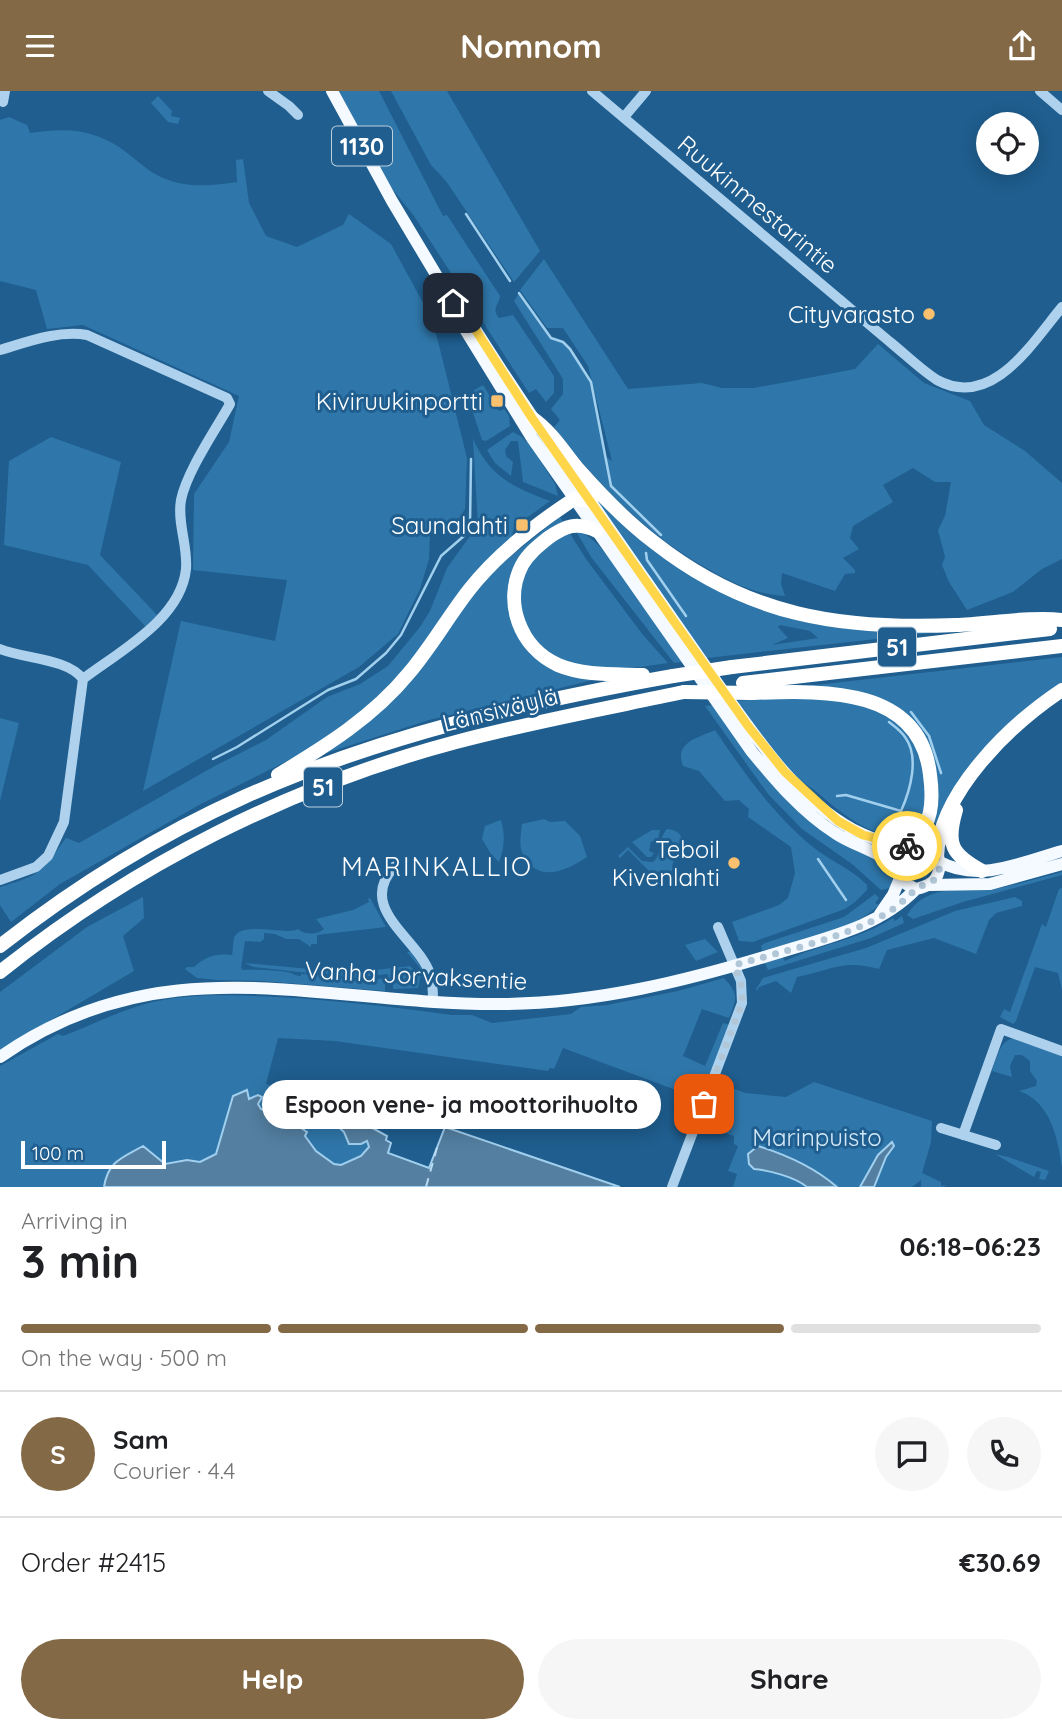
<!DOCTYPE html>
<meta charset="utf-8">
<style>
body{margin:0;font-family:Quicksand,sans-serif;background:#f6f6f6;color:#202124;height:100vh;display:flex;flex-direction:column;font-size:26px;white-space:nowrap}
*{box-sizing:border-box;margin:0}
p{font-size:23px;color:#757577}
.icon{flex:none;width:38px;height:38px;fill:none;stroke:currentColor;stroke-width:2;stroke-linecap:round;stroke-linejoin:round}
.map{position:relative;height:1096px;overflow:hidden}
.side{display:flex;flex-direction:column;background:#fff;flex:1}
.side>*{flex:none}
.tools{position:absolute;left:976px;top:21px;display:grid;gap:14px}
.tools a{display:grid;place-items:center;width:63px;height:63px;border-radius:50%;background:#fff;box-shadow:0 4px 18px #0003;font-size:35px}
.scale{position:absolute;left:21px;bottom:18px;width:145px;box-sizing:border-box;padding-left:7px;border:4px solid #fff;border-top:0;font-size:19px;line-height:24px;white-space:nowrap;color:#fff;-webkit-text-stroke:5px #1f5e8f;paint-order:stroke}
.pin{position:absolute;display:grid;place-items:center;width:60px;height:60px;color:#fff;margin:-30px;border-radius:14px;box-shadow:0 4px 10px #0006}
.courier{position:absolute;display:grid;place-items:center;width:70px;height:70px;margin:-35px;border:5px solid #ffd54a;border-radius:50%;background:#fff;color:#222;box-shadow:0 2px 9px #0007}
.bubble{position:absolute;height:49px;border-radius:24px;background:#fff;box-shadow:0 4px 18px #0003;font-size:23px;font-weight:800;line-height:49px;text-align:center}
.head em{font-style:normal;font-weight:800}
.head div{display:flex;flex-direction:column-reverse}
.head{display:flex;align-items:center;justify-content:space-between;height:119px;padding:0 21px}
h1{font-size:46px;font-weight:800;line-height:52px}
.bar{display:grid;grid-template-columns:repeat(4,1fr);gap:10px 7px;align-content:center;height:84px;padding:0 21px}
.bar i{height:9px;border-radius:5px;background:#e0e0e0}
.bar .active{background:#836945}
.bar p{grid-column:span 4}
.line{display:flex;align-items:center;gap:18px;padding:0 21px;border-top:2px solid #e0e0e0}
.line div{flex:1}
.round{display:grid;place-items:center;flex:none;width:74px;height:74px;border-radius:37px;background:#f6f6f6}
.cta{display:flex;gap:14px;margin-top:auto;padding:14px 21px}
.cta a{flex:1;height:80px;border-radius:42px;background:#836945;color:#fff;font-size:28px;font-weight:800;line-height:80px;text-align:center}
.cta a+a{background:#f6f6f6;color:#202124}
header{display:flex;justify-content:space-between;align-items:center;height:91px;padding:0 21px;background:#836945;color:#fff;font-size:32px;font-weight:800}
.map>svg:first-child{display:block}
.green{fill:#2f77aa;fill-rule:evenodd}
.water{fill:#547fa1;stroke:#a1cfee;stroke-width:2}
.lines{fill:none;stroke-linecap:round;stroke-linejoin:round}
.stream{stroke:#a1cfee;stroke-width:2.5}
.ferry{stroke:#badcf4;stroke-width:2;stroke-dasharray:9 7;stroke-linecap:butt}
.minor{stroke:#aed2ed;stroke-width:10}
.major{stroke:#f4faff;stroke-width:12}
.highway{stroke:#fff;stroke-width:14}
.highway-bridge{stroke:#fff;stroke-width:14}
.done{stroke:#b1c7d8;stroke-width:7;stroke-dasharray:0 12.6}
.route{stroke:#ffd54a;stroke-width:9}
.poi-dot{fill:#fbc06e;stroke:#1f5e8f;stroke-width:2.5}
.labels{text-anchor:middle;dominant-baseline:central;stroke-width:6;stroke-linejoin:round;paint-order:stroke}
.shield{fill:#1f5e8f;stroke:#bccfdd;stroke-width:2}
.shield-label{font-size:23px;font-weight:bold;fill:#fff}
.street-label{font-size:24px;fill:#fff;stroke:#1f5e8f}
.poi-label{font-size:24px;fill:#fff;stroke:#1f5e8f;text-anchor:end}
.park-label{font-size:24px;fill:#d3e9f9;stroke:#1f5e8f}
.neighbourhood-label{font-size:26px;letter-spacing:2px;fill:#fff;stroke:#1f5e8f}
</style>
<header><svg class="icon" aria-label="menu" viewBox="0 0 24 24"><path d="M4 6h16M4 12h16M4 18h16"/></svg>Nomnom<svg class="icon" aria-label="share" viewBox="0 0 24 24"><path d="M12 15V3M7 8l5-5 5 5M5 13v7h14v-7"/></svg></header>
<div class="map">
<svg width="1062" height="1096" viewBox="0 0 1062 1096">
<rect width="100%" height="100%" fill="#1f5e8f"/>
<path class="green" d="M 339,0 L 379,0 L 443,125 L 447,124 L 500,205 C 499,214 491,217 499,227 L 513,224 L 554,285 L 554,302 L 546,311 L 536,298 L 529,302 L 414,125 L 390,95 Z
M 391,0 L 447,0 L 540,160 L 514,191 L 446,90 L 431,74 Z
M 158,5 L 172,20 L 171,25 L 180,27 L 178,33 L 168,31 L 151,12 Z
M 9,26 L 27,34 L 30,42 C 63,37 90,37 119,56 C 134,66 145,79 163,87 C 187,97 212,95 237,91 L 236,69 L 243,68 L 249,112 L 266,145 L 297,156 L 343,134 L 349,123 L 391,153 L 433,230 L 467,367 L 465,418 L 456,432 L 449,436 L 439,433 L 430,440 L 429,468 L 420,498 L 398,543 L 359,576 L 143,700 L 181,530 L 275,550 L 287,489 L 193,479 L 194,403 L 229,351 L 239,305 L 83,234 L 47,238 L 36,199 L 0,190 L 0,29 Z
M 544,168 L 628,298 L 702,292 L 722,297 L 753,297 L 787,291 L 855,278 L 878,253 L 924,292 L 970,310 L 984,334 L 1025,360 L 1062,392 L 1062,468 L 1042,478 L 1013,501 L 967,519 L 949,491 L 942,474 L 945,466 L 938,439 L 945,425 L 951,391 L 935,391 L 913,377 L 883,394 L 893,411 L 853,435 L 850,447 L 859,458 L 843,467 L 855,479 L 855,482 L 845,483 L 835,500 L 782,482 L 781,493 L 785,505 C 752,503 729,490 701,474 C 642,439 595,391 554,336 L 560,329 L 551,318 L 563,303 L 563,288 L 514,210 L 519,202 L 551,247 L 563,251 L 570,258 L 591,291 L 605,365 L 612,370 L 588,275 L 563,237 L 547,237 L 520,199 Z
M 483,294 L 499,320 L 504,318 L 509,325 L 510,335 L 486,350 L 482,349 L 468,307 L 471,301 Z
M 513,341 L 522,346 L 526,351 L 528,350 L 555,393 L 558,405 L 523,391 L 518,350 L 511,350 L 505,359 L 506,365 L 513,371 L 511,385 L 495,372 L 487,359 Z
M 51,346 L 121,371 L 100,464 L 158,525 L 146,536 L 88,474 L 4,454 L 9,370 Z
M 473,348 C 490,386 513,396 550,410 L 514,436 L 511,449 L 372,615 L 311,658 L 199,714 L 60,793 L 11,831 L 0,814 L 0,796 C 42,784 41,781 66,747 L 79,752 L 213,676 L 266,649 L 327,606 L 360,593 L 388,575 L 420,536 L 430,520 L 447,477 L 478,434 Z
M 590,401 L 707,494 L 744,512 L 819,534 L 863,539 L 930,542 L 707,567 ZM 780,534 L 810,540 L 818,547 L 772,554 L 788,547 L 778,536 Z
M 560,426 L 564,432 L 514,483 L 525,553 L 594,587 L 593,589 L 429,629 L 326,662 L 497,476 Z
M 576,440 C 591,444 598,454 608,465 L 682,571 L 674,572 L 591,466 Z
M 569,441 L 586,468 L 643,544 L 668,572 C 631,578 590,583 555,566 C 522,550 511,501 531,471 C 540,458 555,449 569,441 Z
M 1062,566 L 1062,593 L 1033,613 L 937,733 L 934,732 C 940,673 931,620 866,604 C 847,599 827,598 807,595 Z
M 783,606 C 844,607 910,609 924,682 C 928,701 927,721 918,739 C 879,758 841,721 813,698 C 806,693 798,689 792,682 C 771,660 753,635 735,610 Z
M 713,614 L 764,684 L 889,776 L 893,790 L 890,797 L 881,799 L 852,773 L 802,738 L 768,703 L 705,615 Z
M 0,627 L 19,632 L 0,710 Z
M 715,639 C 744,682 773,723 813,756 C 830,770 852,778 867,794 L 867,799 L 855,811 L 845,818 L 753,851 L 739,850 L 732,831 L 779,814 L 788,807 L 795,782 L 791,756 L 748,726 L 749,718 L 739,709 L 725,710 L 699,680 L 683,675 C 674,651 698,647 715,639 Z
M 544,728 L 550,731 L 565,730 L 580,745 L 587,766 C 566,780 536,794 522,761 C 519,754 521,742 522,733 Z
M 501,729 C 505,743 505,756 499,771 L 491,763 L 482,748 L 485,735 Z
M 667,738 C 680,739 684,746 682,758 L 678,758 L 672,775 L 674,778 L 659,790 L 628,759 L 620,767 L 618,765 L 628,756 L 642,770 L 653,771 C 663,763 658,747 667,738 Z
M 652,739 L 660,739 L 657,752 L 651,750 L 649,760 L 654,762 L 651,766 L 647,766 L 632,751 Z
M 916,766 L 921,769 L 930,780 L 926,787 L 918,787 L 909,778 L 908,770 Z
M 1062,781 L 1062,784 L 963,811 L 913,828 L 907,824 C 928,790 965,802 998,797 C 1021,793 1041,786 1062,781 Z
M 1062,797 L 1062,899 L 1058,882 L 1035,876 L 1016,930 L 1013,933 L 1000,926 L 1004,918 L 1010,921 L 1042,833 L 1046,836 L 1059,798 Z
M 875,803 L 879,807 L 875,812 L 879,814 C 850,842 800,849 762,860 L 761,855 L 765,852 L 844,826 Z
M 143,806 L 144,827 L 123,845 L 134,880 L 0,959 L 0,901 L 87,836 Z
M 1015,806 L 1022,810 L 1022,815 L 996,822 L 989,829 L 976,863 L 934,847 L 887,859 L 879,878 C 841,868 833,879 797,886 L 791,902 L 776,890 L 759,896 L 757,900 L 756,898 L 763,887 L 866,857 L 955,820 Z
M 370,807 L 386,836 L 317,844 L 317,853 L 311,853 L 311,856 L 299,848 L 286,848 L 275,843 L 264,842 L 264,848 L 260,851 L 245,850 L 241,877 L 243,879 C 252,878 283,879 291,882 C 294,883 297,885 301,885 L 301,883 L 327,884 L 359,891 L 385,887 L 385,900 L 263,890 L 218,889 L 197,887 L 185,878 L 187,876 L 194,876 C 205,866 215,862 232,864 C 233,859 233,852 234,847 C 241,829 285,845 298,838 C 305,844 317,844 324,838 L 316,828 L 353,819 L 369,811 L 368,808 Z
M 902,825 L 904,832 L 871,847 L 768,879 L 765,872 L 782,866 L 785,870 C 820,853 859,849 893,827 L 895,830 Z
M 705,848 L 718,861 L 696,870 L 685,854 Z
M 407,861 L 411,861 L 422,878 L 418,897 L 393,898 L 393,894 L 389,893 L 388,883 L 353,887 L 350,885 L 350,882 L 410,875 L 419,884 L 420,877 Z
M 245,872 L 342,881 L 342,878 L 347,879 L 348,887 L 325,882 L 308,882 L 253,876 Z
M 724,887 C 739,904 737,907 729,927 L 702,918 L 683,965 L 705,975 L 723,932 L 730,934 L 700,1008 L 563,957 L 554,978 L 550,977 L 548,980 L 335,950 L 278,947 L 266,993 L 294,1002 L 300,1012 L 338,1024 L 333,1031 L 344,1041 L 349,1052 L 361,1053 L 367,1050 L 372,1062 L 337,1087 L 246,1010 L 247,999 L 212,1096 L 0,1096 L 0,975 L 58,943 L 63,945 C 93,934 122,918 153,911 C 193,902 235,904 276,906 C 335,909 393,916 452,924 L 472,924 L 492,932 L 571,923 L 581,916 L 607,914 L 678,900 Z
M 1013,947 L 1062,965 L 1062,1077 C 1058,1048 1051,1011 1019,1000 L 1036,995 L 1037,990 L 1030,980 L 1030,970 L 1022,964 L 1015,964 L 1010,975 L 1012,986 L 992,980 C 997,967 999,951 1013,947 Z
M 814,991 L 932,1030 L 931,1051 L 922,1082 L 941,1091 L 941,1095 L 947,1094 L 943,1096 L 921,1096 L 921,1089 L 912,1096 L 733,1096 L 737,1083 L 728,1080 L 738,1055 L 734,1053 L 734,1045 L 725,1042 L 726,1033 L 719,1029 L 709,1028 L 722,993 L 745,1002 L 786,1006 Z
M 995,1063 L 1008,1066 L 1049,1080 L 1045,1089 L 1039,1088 L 1041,1081 L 1037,1080 L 1034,1086 Z"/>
<path class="water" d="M 247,999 L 249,1008 L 258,1004 L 262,1006 L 258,1013 L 261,1018 L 266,1019 L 276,1014 L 280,1008 L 288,1009 L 292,1031 L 307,1041 L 305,1045 L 316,1060 L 334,1073 L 341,1074 L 361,1065 L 369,1056 L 367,1050 L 361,1053 L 349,1053 L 344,1041 L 333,1031 L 338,1024 L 367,1034 L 387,1045 L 386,1049 L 391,1052 L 388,1062 L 429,1077 L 445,1036 L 620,1096 L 104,1096 C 108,1070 122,1067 143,1055 L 165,1073 L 187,1069 L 200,1071 L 216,1063 L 233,1005 Z
M 892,1051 L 894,1055 L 886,1066 L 874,1096 L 860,1096 L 878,1064 Z
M 758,1055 C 787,1064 814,1076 837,1096 L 807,1096 C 795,1086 768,1079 754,1078 L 749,1073 L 748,1063 Z"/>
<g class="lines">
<path class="stream" d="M 466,123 L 510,190
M 519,202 L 551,247 L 563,251 L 570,258 L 591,291 L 611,395 L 661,444
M 646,462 L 647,469 L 686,525
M 911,621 L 929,645 L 941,682
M 213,668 L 237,656 L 328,599 L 356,588 L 386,562 L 401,544 L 441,465 L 465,444 L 470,435 L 471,368
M 837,705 L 846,704 L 901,720 C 910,700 920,666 905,646 C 901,640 894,635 889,631
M 818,768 L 846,809"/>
<path class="ferry" d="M 426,1096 L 438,1053"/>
<path class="minor" d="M 268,0 L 289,15 L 298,24
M 592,0 L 890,251 C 905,263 921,279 937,289 C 992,319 1032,252 1062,216
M 1040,0 L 1062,19
M 3,11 L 5,0
M 624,26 L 646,0
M 0,259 C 27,251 58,239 87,244 L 227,307 L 230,313 C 215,340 187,380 181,409 C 177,432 188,455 186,478 C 181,528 120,560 83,588 L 64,731 L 48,765 L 36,776 L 0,789
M 0,558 C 24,568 67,567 83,588
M 395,775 C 355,817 418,847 430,883 C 433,891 433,901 433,910
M 941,1037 L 996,1054
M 963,1044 L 1001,938 L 1062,960
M 672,1096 L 742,912 L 741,890 L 718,836"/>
<path class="major" d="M 332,0 L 392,110 L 453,212 L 460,230 L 532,347 L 752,661 C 777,691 802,721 835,742 C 854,755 880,760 897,777
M 460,219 L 468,227 C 524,317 586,403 646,490 C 672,527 697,563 722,599 C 758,649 796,707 852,738 C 864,744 877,750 891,753 C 906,756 945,752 939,779 C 936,792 928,795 916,798 C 891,788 894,772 910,755
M 940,771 C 979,792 1023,771 1062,760
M 929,794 L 990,793 L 1062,773
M 880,823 L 893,804 L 900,787
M 0,966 C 166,850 322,915 504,913 C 597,912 686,890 774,863 C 824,847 878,837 916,798"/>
<path class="highway" d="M 532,327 C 552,341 563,360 578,378 C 601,404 627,431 655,452 C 748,525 841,539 956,534 C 987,533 1033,525 1062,529
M 597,440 C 577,430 565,435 548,447 C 538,455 528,463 522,474 C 503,511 520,557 558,574 C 584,585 615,583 643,584
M 732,576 L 1050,538
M 743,592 L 1062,555
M 750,602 C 818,600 920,593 930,684 C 934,713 931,731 914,755
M 278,684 C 326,655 373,626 409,582 C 431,556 448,526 469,499 C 497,463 536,433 574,408 L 591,410
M 956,719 C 946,753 951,763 982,780
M 937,766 C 939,701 1011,633 1062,599
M 0,855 C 75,796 157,745 244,706 C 380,645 526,611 673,585
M 0,881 C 134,774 290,695 456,651 C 531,631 608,617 684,601"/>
<path class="highway-bridge" d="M 673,585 L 732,576
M 684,601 L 750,602"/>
</g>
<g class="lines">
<path class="done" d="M 704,1013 L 742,912 L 742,898 L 735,874 C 783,860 846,847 889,821 C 898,815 906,807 914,800 C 928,788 939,796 940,771 C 932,758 921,755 907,755"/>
<path class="route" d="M 453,212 L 468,227 L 532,327 L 673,529 L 748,635 L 785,681 L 838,730 L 863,744 L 907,755"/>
</g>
<g class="poi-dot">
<circle cx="929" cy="223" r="7"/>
<rect x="490" y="303" width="14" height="14" rx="3.5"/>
<rect x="515" y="427" width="14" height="14" rx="3.5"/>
<circle cx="734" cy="772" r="7"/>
</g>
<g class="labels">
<g class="shield">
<rect x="332" y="35.5" width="60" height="39" rx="5"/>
<rect x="878" y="536.5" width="38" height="39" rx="5"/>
<rect x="304" y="676.5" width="38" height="39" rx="5"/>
</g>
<g class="shield-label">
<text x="362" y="55">1130</text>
<text x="897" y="556">51</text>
<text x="323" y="696">51</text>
</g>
<g class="street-label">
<text transform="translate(758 113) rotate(40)">Ruukinmestarintie</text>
<text transform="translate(500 618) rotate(-14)">Länsiväylä</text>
<text transform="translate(416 884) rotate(3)">Vanha Jorvaksentie</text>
</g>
<g class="poi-label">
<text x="915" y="223">Cityvarasto</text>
<text x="483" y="310">Kiviruukinportti</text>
<text x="508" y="434">Saunalahti</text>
<text x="720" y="758">Teboil<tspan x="720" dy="28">Kivenlahti</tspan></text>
</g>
<g class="park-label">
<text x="817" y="1046">Marinpuisto</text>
</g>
<g class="neighbourhood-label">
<text x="437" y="775">MARINKALLIO</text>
</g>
</g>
</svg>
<div class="tools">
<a><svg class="icon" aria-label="locate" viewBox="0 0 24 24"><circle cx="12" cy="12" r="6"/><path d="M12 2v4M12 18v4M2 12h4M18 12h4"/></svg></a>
</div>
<div class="scale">100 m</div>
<div class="pin" style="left:704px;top:1013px;background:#ea580c"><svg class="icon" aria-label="bag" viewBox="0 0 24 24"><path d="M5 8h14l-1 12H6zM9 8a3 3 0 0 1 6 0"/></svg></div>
<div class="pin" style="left:453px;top:212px;background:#1f2937"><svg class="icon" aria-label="home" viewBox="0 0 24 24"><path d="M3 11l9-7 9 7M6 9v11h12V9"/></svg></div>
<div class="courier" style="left:907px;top:755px"><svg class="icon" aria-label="bike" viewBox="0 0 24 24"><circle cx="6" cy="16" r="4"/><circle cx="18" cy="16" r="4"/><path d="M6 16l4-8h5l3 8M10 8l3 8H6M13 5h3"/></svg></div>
<div class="bubble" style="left:262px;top:989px;width:399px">Espoon vene- ja moottorihuolto</div>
</div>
<section class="side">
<div class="head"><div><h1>3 min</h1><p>Arriving in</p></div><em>06:18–06:23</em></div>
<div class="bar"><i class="active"></i><i class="active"></i><i class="active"></i><i></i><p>On the way · 500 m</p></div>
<div class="line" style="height:126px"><b class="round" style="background:#836945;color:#fff">S</b><div><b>Sam</b><p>Courier · 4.4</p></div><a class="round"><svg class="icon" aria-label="chat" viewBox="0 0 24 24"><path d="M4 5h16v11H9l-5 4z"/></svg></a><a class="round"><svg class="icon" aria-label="phone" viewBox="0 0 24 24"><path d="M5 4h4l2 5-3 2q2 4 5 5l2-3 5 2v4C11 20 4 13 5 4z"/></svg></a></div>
<div class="line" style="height:91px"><div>Order #2415</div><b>€30.69</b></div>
<div class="cta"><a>Help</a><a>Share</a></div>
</section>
